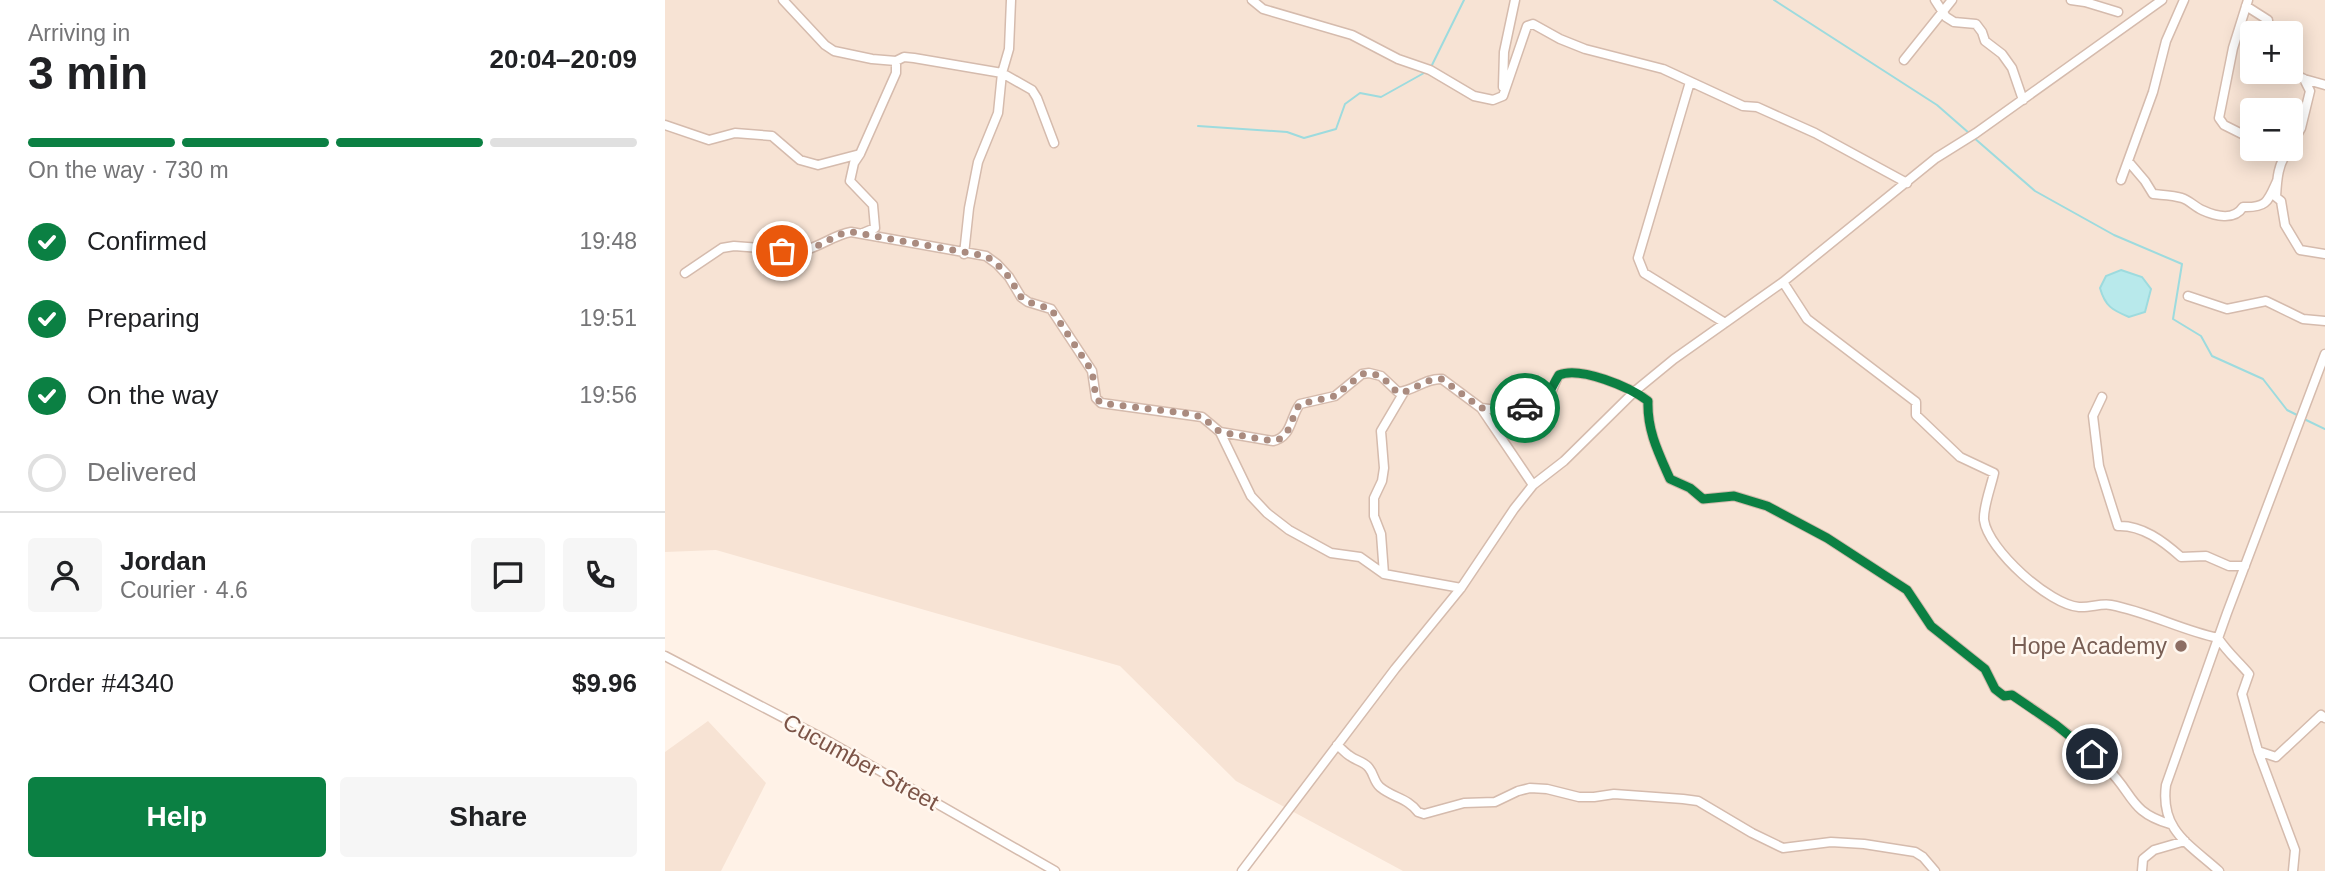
<!DOCTYPE html>
<meta charset="utf-8">
<style>
body{margin:0;font-family:Helvetica,sans-serif;background:#f6f6f6;color:#202124;height:100vh;display:flex;flex-direction:column;font-size:26px;white-space:nowrap}
*{box-sizing:border-box;margin:0}
p{font-size:23px;color:#757577}
.icon{flex:none;width:38px;height:38px;fill:none;stroke:currentColor;stroke-width:2;stroke-linecap:round;stroke-linejoin:round}
.map{position:relative;flex:1;overflow:hidden}
.panel{display:flex;flex-direction:column;background:#fff;width:665px}
.panel>*{flex:none}
.controls{position:absolute;left:1575px;top:21px;display:grid;gap:14px}
.controls a{display:grid;place-items:center;width:63px;height:63px;border-radius:7px;background:#fff;box-shadow:0 4px 18px #0003;font-size:35px}
.pin{position:absolute;display:grid;place-items:center;width:60px;height:60px;color:#fff;margin:-30px;border:4px solid #fff;border-radius:50%;box-shadow:0 2px 7px #0007}
.courier{position:absolute;display:grid;place-items:center;width:70px;height:70px;margin:-35px;border:5px solid #0b8043;border-radius:50%;background:#fff;color:#222;box-shadow:0 2px 9px #0007}
.head em{font-style:normal;font-weight:800}
.head div{display:flex;flex-direction:column-reverse}
.head{display:flex;align-items:center;justify-content:space-between;height:119px;padding:0 28px}
h1{font-size:46px;font-weight:800;line-height:52px}
.bar{display:grid;grid-template-columns:repeat(4,1fr);gap:10px 7px;align-content:center;height:84px;padding:0 28px}
.bar i{height:9px;border-radius:5px;background:#e0e0e0}
.bar .on{background:#0b8043}
.bar p{grid-column:span 4}
.line{display:flex;align-items:center;gap:18px;padding:0 28px;border-top:2px solid #e0e0e0}
.line div{flex:1}
.round{display:grid;place-items:center;flex:none;width:74px;height:74px;border-radius:7px;background:#f6f6f6}
ol{padding:0 28px;list-style:none}
li{display:flex;align-items:center;gap:21px;height:77px}
li p{margin-inline-start:auto}
li .icon{padding:7px;border-radius:50%;background:#0b8043;color:#fff;stroke-width:4}
li:last-child{color:#757577}
li i{width:38px;height:38px;border:4px solid #e0e0e0;border-radius:50%}
.cta{display:flex;gap:14px;margin-top:auto;padding:14px 28px}
.cta a{flex:1;height:80px;border-radius:7px;background:#0b8043;color:#fff;font-size:28px;font-weight:800;line-height:80px;text-align:center}
.cta a+a{background:#f6f6f6;color:#202124}
main{display:flex;flex:1;min-height:0}
.map>svg:first-child{display:block}
.residential{fill:#f7e3d4;fill-rule:evenodd}
.water{fill:#b8e9eb;stroke:#9ddbde;stroke-width:2}
.lines{fill:none;stroke-linecap:round;stroke-linejoin:round}
.stream{stroke:#9ddbde;stroke-width:2}
.street-casing{stroke:#d5bbad;stroke-width:11}
.street{stroke:#fff;stroke-width:8}
.done{stroke:#aa8b7f;stroke-width:7;stroke-dasharray:0 12.6}
.route{stroke:#0b8043;stroke-width:9}
.education-dot{fill:#8d6e63;stroke:#fff7ef;stroke-width:2.5}
.labels{text-anchor:middle;dominant-baseline:central;stroke-width:5;stroke-linejoin:round;paint-order:stroke}
.education-label{font-size:23px;fill:#785e54;stroke:#fff7ef;text-anchor:end}
.street-label{font-size:23px;fill:#7c5447;stroke:#fff7ef}
</style>
<main>
<section class="panel">
<div class="head"><div><h1>3 min</h1><p>Arriving in</p></div><em>20:04–20:09</em></div>
<div class="bar"><i class="on"></i><i class="on"></i><i class="on"></i><i></i><p>On the way · 730 m</p></div>
<ol>
<li><svg class="icon" aria-label="check" viewBox="0 0 24 24"><path d="M5 12l5 5 9-10"/></svg>Confirmed<p>19:48</p></li>
<li><svg class="icon" aria-label="check" viewBox="0 0 24 24"><path d="M5 12l5 5 9-10"/></svg>Preparing<p>19:51</p></li>
<li><svg class="icon" aria-label="check" viewBox="0 0 24 24"><path d="M5 12l5 5 9-10"/></svg>On the way<p>19:56</p></li>
<li><i></i>Delivered</li>
</ol>
<div class="line" style="height:126px"><a class="round"><svg class="icon" aria-label="person" viewBox="0 0 24 24"><circle cx="12" cy="8" r="4"/><path d="M4 21q1-7 8-7t8 7"/></svg></a><div><b>Jordan</b><p>Courier · 4.6</p></div><a class="round"><svg class="icon" aria-label="chat" viewBox="0 0 24 24"><path d="M4 5h16v11H9l-5 4z"/></svg></a><a class="round"><svg class="icon" aria-label="phone" viewBox="0 0 24 24"><path d="M5 4h4l2 5-3 2q2 4 5 5l2-3 5 2v4C11 20 4 13 5 4z"/></svg></a></div>
<div class="line" style="height:91px"><div>Order #4340</div><b>$9.96</b></div>
<div class="cta"><a>Help</a><a>Share</a></div>
</section>
<div class="map">
<svg width="1660" height="871" viewBox="0 0 1660 871">
<rect width="100%" height="100%" fill="#fff2e7"/>
<path class="residential" d="M 0,0 L 1660,0 L 1660,871 L 738,871 L 571,781 L 455,666 L 51,550 L 0,552 ZM 1587,33 L 1626,33 L 1626,72 L 1587,72 ZM 1587,110 L 1626,110 L 1626,149 L 1587,149 Z
M 43,721 L 101,783 L 56,871 L 0,871 L 0,752 Z"/>
<path class="water" d="M 1456,270 L 1477,277 L 1486,289 L 1480,312 L 1464,317 C 1447,310 1440,306 1435,288 L 1441,276 Z"/>
<g class="lines">
<path class="stream" d="M 1109,0 L 1272,105 L 1304,133
M 766,67 L 799,0
M 533,126 L 622,132 L 639,138 L 671,129 L 680,104 L 695,93 L 716,97 L 759,73
M 1308,137 L 1370,191 L 1449,235 L 1517,264 L 1508,319 L 1536,336 L 1547,356 L 1598,379 L 1622,410 L 1634,416
M 1639,419 L 1660,429"/>
<g class="street-casing">
<path id="street" d="M 118,0 L 160,45 L 169,51 L 207,59 L 231,61 L 239,57 L 249,58 L 337,73 L 367,90 L 372,98 L 389,143
M 587,0 L 598,9 L 687,35 L 733,59 L 765,70 L 809,96 L 828,100 L 838,96 L 862,26 L 868,24 L 895,39 L 920,49 L 998,69 L 1078,106 L 1092,107 L 1150,133 L 1242,183
M 1270,0 L 1281,17 L 1289,22 L 1311,24 L 1317,32 L 1320,41 L 1337,54 L 1347,68 L 1358,100
M 1406,0 L 1420,2 L 1453,12
M 1583,0 L 1568,48 L 1554,118 L 1559,125 L 1587,139
M 1581,6 L 1603,20 L 1603,33
M 1239,60 L 1287,0
M 1625,72 L 1639,79 L 1660,85
M 1025,82 L 973,258 L 979,273 L 1060,323
M 838,87 L 839,52 L 850,0
M 0,125 L 44,140 L 70,133 L 107,136 L 135,160 L 153,165 L 195,154 L 231,73 L 231,61
M 1626,146 L 1636,128 L 1645,91 L 1639,79
M 1624,149 C 1613,164 1612,178 1611,197 L 1616,201 L 1620,225 L 1635,250 L 1660,254
M 195,154 L 189,163 L 185,181 L 208,205 L 210,228 L 198,233
M 1463,161 L 1480,181 L 1488,194 C 1497,195 1508,195 1517,198 C 1524,200 1530,207 1537,210 C 1550,216 1569,221 1578,207 C 1602,208 1603,201 1612,181
M 1456,180 L 1488,92 L 1501,41 L 1519,0
M 299,254 L 304,208 L 313,162 L 333,113 L 337,73 L 344,49 L 346,0
M 20,273 L 57,248 L 69,246 L 136,251 C 154,248 168,235 186,232 L 321,256 L 332,264 L 344,277 L 356,297 L 363,302 L 386,309 L 427,371 L 431,398 L 436,403 L 537,417 L 555,432 L 586,496 L 602,513 L 624,530 L 666,553 L 695,557 L 719,574 L 796,588
M 1118,282 L 1142,319 L 1251,402 L 1251,415 L 1295,457 L 1329,473 C 1326,487 1318,507 1319,520 C 1323,550 1385,605 1414,607 C 1425,608 1436,603 1446,605 C 1483,612 1516,630 1553,638 C 1562,652 1573,661 1584,674 L 1577,694 L 1593,751 L 1630,850 L 1628,871
M 1523,296 L 1562,309 L 1601,301 L 1638,319 L 1660,321
M 1437,397 L 1428,416 L 1434,466 L 1453,526 C 1477,525 1498,541 1516,557 L 1541,556 L 1564,566 L 1580,566
M 816,408 C 836,410 870,416 884,396 C 888,390 890,382 894,375 C 915,366 965,387 983,401 C 982,430 993,452 1005,479 L 1025,488 L 1038,499 L 1069,496 L 1102,506 L 1162,538 L 1242,590 L 1266,626 L 1320,669 L 1330,689 L 1339,696 L 1347,695 C 1380,717 1414,740 1442,768 C 1469,794 1464,812 1505,824
M 555,432 L 608,441 C 627,437 625,417 635,404 L 670,396 L 697,374 L 704,373 L 716,376 L 733,392 C 749,391 760,378 777,379 L 816,408 L 868,485
M 719,574 L 716,534 L 709,516 L 709,498 L 717,481 L 719,468 L 716,431 L 739,392
M 0,656 L 161,740 L 390,871
M 672,745 C 676,748 680,753 685,756 C 691,761 699,761 704,768 C 709,774 709,782 715,787 C 728,798 743,798 753,812 L 759,814 L 799,803 L 830,802 L 853,791 L 865,788 L 882,789 L 914,797 L 929,797 L 949,794 L 1018,799 L 1033,801 L 1087,833 L 1118,848 L 1166,842 L 1199,844 L 1250,852 L 1258,857 L 1270,871
M 1593,751 L 1611,757 L 1656,715 L 1660,718
M 577,871 L 730,669 L 796,588 L 849,509 L 868,485 L 899,461 L 970,391 L 1009,359 L 1118,282 L 1271,158 L 1311,133 L 1497,0
M 1477,871 L 1478,859 L 1489,850 L 1520,841
M 1554,871 C 1524,844 1495,830 1501,785 L 1562,613 L 1660,354"/>
</g>
<use href="#street" class="street"/>
</g>
<g class="lines">
<path class="done" d="M 117,251 L 144,250 L 178,233 L 187,232 L 321,256 L 332,264 L 344,277 L 356,297 L 363,302 L 386,309 L 427,371 L 431,398 L 436,403 L 526,414 L 537,417 L 555,432 L 608,441 C 627,438 625,417 635,404 L 670,396 L 697,374 L 704,373 L 716,376 L 733,393 C 749,392 758,378 777,379 L 816,408 L 846,411 L 860,408"/>
<path class="route" d="M 860,408 C 884,403 882,394 894,375 C 915,366 965,387 983,401 C 982,430 993,452 1005,479 L 1025,488 L 1038,499 L 1069,496 L 1102,506 L 1162,538 L 1242,590 L 1266,626 L 1320,669 L 1330,689 L 1339,696 L 1347,695 L 1391,725 L 1427,754"/>
</g>
<circle class="education-dot" cx="1516" cy="646" r="7"/>
<g class="labels">
<g class="education-label">
<text x="1502" y="646">Hope Academy</text>
</g>
<g class="street-label">
<text transform="translate(196 762) rotate(29)">Cucumber Street</text>
</g>
</g>
</svg>
<div class="controls">
<a>+</a>
<a>−</a>
</div>
<div class="pin" style="left:117px;top:251px;background:#ea580c"><svg class="icon" aria-label="bag" viewBox="0 0 24 24"><path d="M5 8h14l-1 12H6zM9 8a3 3 0 0 1 6 0"/></svg></div>
<div class="pin" style="left:1427px;top:754px;background:#1f2937"><svg class="icon" aria-label="home" viewBox="0 0 24 24"><path d="M3 11l9-7 9 7M6 9v11h12V9"/></svg></div>
<div class="courier" style="left:860px;top:408px"><svg class="icon" aria-label="car" viewBox="0 0 24 24"><path d="M5 17H2v-5l4-1 3-4h7l3 4 3 1v5h-3M9 17h6M6 11h13"/><circle cx="7" cy="17" r="2"/><circle cx="17" cy="17" r="2"/></svg></div>
</div>
</main>
